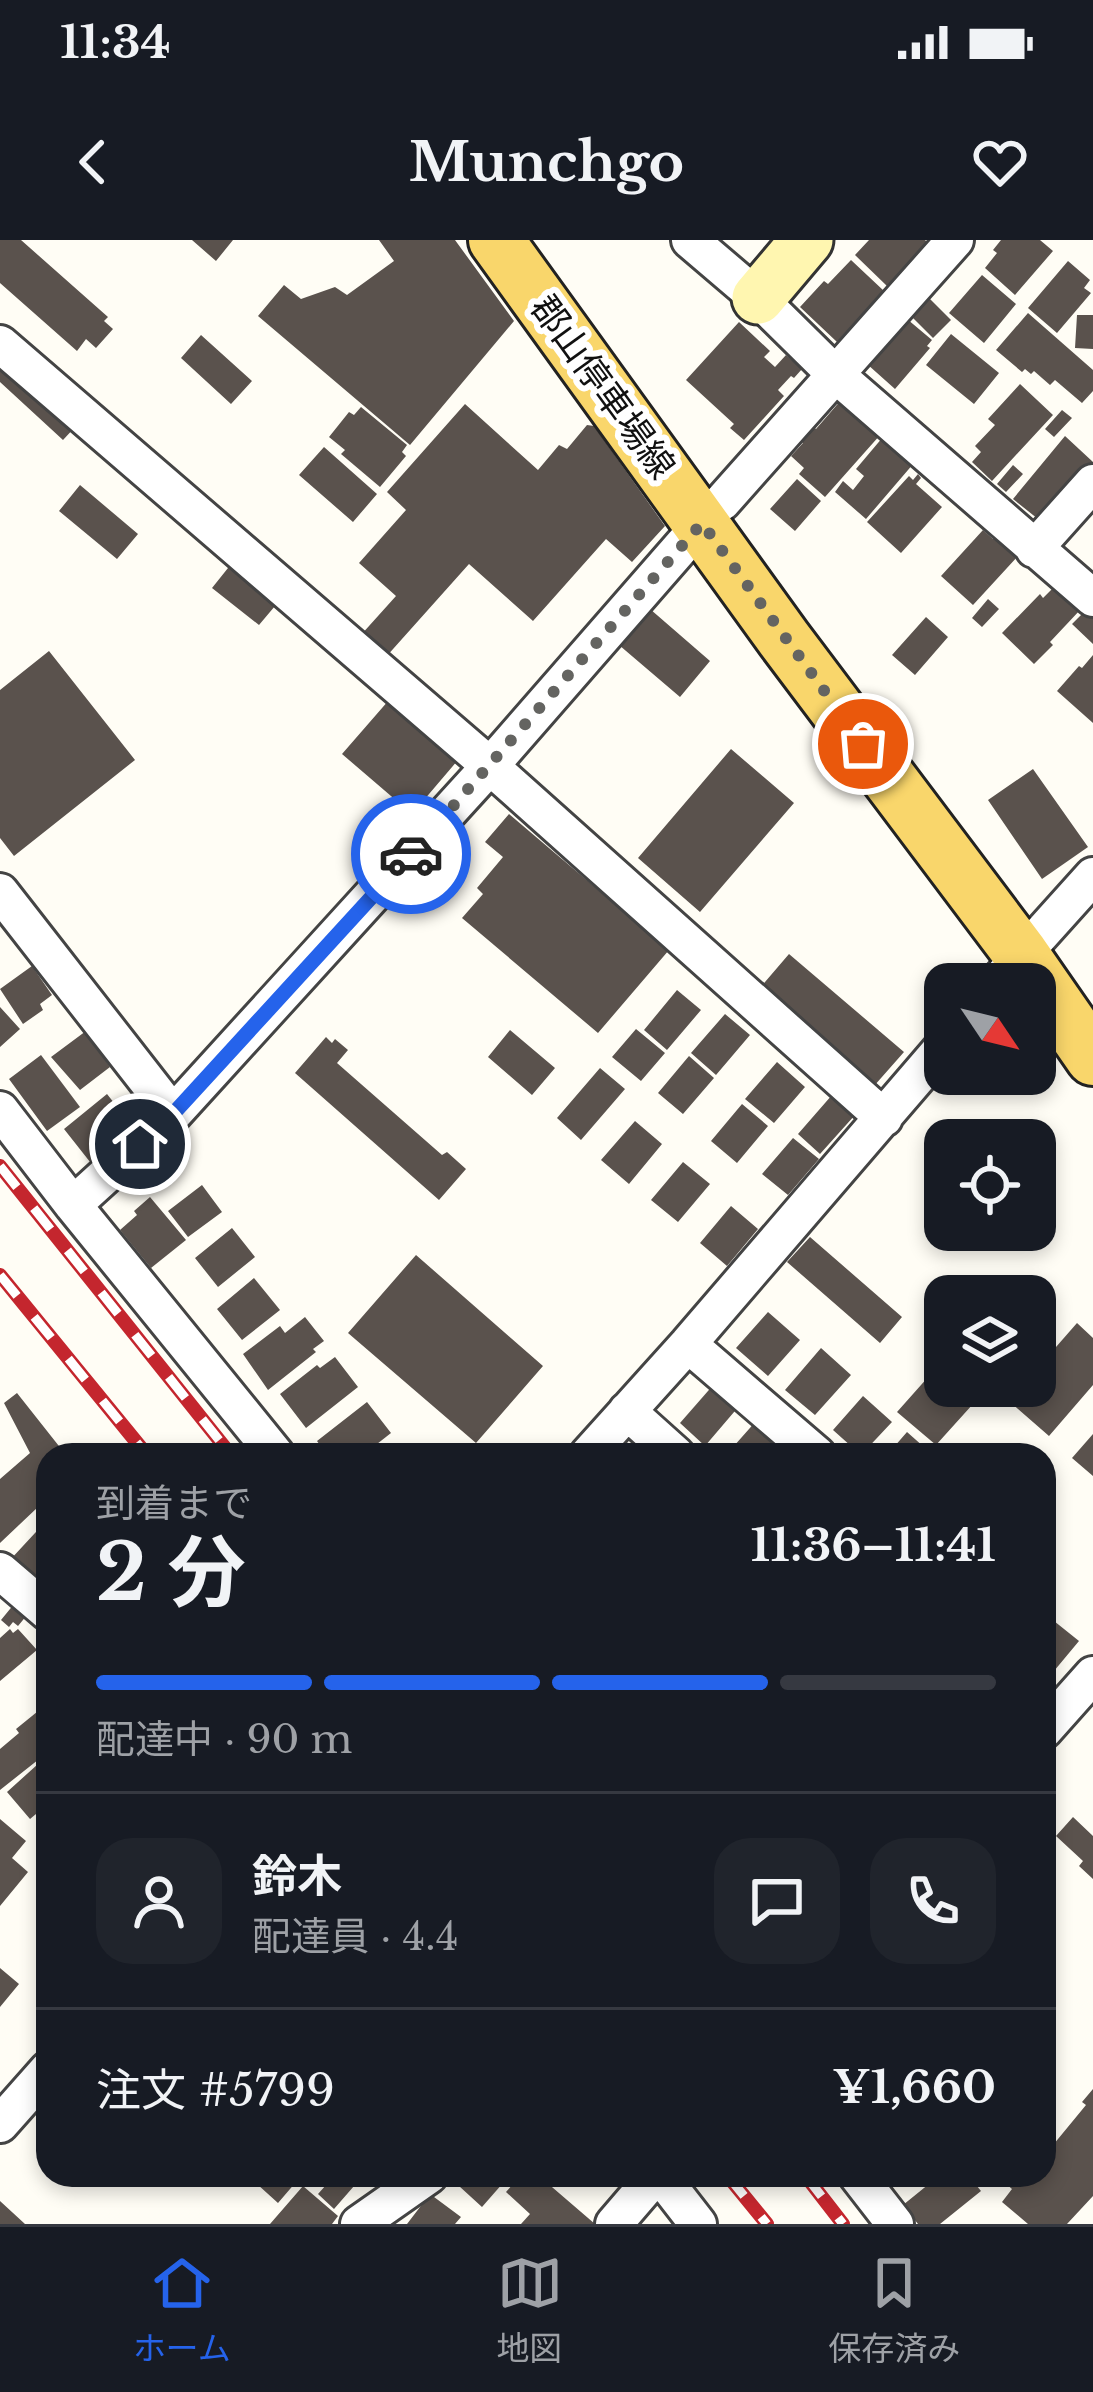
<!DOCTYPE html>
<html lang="ja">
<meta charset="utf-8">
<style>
body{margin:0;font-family:"Libre Baskerville","Noto Sans JP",serif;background:#20242c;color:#f1f3f6;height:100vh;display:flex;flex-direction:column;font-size:45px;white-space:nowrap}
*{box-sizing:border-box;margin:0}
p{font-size:39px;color:#9ea1a6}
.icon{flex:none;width:66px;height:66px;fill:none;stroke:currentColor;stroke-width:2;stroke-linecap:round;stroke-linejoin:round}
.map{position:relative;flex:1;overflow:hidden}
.panel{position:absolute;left:36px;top:1203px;width:1020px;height:744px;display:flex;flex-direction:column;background:#171b24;border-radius:36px;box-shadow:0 6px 18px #0003}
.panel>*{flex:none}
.needle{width:78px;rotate:125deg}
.controls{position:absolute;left:924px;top:723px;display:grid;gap:24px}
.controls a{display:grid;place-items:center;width:132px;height:132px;border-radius:24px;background:#171b24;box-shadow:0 6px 18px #0003;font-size:60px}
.pin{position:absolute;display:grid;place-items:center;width:102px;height:102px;color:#fff;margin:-51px;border:6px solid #fff;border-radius:50%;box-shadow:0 3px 12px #0007}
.courier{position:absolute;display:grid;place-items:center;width:120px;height:120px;margin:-60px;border:9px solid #2563eb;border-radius:50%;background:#fff;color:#222;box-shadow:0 3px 15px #0007}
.overview em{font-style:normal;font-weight:700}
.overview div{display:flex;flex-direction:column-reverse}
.overview{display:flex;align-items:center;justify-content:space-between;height:204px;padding:0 60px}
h1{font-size:78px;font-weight:700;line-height:90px}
.bar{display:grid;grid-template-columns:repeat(4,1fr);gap:18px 12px;align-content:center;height:144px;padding:0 60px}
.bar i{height:15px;border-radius:9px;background:#363941}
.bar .active{background:#2563eb}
.bar p{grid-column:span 4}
.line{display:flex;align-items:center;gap:30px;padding:0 60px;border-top:3px solid #363941}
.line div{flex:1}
.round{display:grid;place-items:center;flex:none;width:126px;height:126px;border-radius:36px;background:#20242c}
.status{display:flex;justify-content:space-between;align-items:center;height:84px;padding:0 60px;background:#171b24;direction:ltr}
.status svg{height:33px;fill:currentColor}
header{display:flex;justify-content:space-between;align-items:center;height:156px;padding:0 60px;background:#171b24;font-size:54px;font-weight:700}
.tab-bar{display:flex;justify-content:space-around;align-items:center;height:168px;border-top:3px solid #363941;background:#171b24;font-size:33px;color:#9ea1a6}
.tab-bar a{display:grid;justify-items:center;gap:6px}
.tab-bar .active{color:#2563eb}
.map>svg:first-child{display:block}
.building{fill:#5a524d}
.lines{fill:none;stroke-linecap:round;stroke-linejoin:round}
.street-casing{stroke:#444;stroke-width:42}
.secondary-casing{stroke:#333;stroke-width:57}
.primary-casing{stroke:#222;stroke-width:60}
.street{stroke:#fff;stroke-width:36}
.secondary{stroke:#fff6b0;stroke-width:51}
.primary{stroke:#f9d66b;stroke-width:54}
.rail-casing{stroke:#c4262e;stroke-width:14}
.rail{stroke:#fff;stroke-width:9;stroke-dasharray:27;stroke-linecap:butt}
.done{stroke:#646461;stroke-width:12;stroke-dasharray:0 21.6}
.route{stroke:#2563eb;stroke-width:15}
.labels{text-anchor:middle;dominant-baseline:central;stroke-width:12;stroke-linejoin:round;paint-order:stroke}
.street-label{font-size:36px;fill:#111;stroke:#fff}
</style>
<div class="status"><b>11:34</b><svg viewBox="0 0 49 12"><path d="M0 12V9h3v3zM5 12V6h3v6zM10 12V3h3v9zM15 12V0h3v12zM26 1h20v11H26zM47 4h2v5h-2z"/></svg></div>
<header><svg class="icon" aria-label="back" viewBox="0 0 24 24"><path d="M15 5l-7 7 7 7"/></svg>Munchgo<svg class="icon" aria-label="heart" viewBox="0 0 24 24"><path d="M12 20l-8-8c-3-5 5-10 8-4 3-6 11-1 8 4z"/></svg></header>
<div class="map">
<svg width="1093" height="1984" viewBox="0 0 1093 1984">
<rect width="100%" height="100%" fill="#fffdf5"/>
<path class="building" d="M 0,0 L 21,0 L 108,77 L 104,81 L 113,89 L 96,108 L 86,99 L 77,111 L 0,43 Z
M 192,0 L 233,0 L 216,21 Z
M 379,0 L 455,0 L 514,81 L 410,205 L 258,76 L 284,45 L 301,59 L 335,47 L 347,55 L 394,21 Z
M 869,0 L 925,0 L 929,4 L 888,47 L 855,15 Z
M 1001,0 L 1040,0 L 1053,11 L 1015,55 L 985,28 L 997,13 L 993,10 Z
M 851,20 L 884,51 L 837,102 L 800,67 L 824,41 L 828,44 Z
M 1068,21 L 1090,40 L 1084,48 L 1091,53 L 1057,93 L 1028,68 Z
M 982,35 L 1016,64 L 984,103 L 949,73 Z
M 923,52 L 951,80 L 933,98 L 905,70 Z
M 1028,73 L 1093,130 L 1093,151 L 1082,163 L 1055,140 L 1050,145 L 1034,131 L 1031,134 L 1025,129 L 1022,132 L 996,110 Z
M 1077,75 L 1093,75 L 1093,109 L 1075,108 Z
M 907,79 L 932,100 L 927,106 L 930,108 L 895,149 L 867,124 Z
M 739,82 L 770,111 L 764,117 L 775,127 L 786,115 L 802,129 L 794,138 L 791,136 L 778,150 L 784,156 L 744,200 L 730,188 L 734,184 L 686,140 Z
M 951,94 L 999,133 L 974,164 L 926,125 Z
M 201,95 L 252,141 L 231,164 L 181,118 Z
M 0,117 L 76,186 L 63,200 L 0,142 Z
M 1020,144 L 1053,175 L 992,241 L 972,222 L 981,212 L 975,206 L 995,185 L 988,179 Z
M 842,159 L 881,194 L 825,257 L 799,234 L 804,228 L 791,216 L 803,203 L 798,198 L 810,184 L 816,189 Z
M 465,164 L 538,230 L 559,205 L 567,209 L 587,185 L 594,186 L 665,286 L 632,322 L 606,299 L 533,381 L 469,324 L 385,418 L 360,396 L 396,356 L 359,323 L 406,270 L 387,252 Z
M 361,167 L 407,205 L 402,212 L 406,216 L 380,247 L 341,214 L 345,210 L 329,197 L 349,172 L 354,175 Z
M 1062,170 L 1072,178 L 1054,197 L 1045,189 Z
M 1065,196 L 1093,222 L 1043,283 L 1013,259 Z
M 883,197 L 914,223 L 866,279 L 835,252 L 843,241 L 853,250 L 864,236 L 856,229 Z
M 324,207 L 377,254 L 353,282 L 299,235 Z
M 1013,225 L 1023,234 L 1006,252 L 997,244 Z
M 918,234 L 921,238 L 916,244 L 942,267 L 901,313 L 867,282 L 909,236 L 913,240 Z
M 797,239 L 821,261 L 795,291 L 770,269 Z
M 80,245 L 138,294 L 117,319 L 59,271 Z
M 983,290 L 993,299 L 997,295 L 1019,315 L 973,365 L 941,336 Z
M 232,323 L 275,357 L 270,362 L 275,366 L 259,385 L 212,348 Z
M 1056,345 L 1081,369 L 1050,402 L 1053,405 L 1034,424 L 1002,393 L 1040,354 L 1043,358 Z
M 988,359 L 999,369 L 982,387 L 972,378 Z
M 650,369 L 710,421 L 680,457 L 619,405 Z
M 1085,371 L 1093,379 L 1093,404 L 1072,384 Z
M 926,377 L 948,397 L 915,435 L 892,415 Z
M 49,411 L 135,520 L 14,616 L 0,598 L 0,450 Z
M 1093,415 L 1093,483 L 1057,451 L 1079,426 L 1082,428 Z
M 389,460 L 458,520 L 412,574 L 342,514 Z
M 731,509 L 794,563 L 700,672 L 638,618 Z
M 1033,529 L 1088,607 L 1042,639 L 988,560 Z
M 509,574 L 669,710 L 598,793 L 462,678 L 483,654 L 477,648 L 503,617 L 485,602 Z
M 789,714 L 904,812 L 874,846 L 759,749 Z
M 32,726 L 52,755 L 40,764 L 43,770 L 23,784 L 0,749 Z
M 677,750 L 701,770 L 667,810 L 644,790 Z
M 0,767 L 20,789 L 0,807 Z
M 725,774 L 750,795 L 716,835 L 691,813 Z
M 636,789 L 665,813 L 641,841 L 612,817 Z
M 510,790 L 555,828 L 532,855 L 488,817 Z
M 86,791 L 110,827 L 80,850 L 51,817 Z
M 326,797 L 332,803 L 335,799 L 348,810 L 337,823 L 442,915 L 447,912 L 466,929 L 439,960 L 295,833 Z
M 41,815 L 80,867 L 47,891 L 9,839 Z
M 689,816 L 714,838 L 683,874 L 658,853 Z
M 777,822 L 805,847 L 774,883 L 745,859 Z
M 600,828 L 625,849 L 581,900 L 557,878 Z
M 107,854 L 137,892 L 94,927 L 64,889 Z
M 832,855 L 855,875 L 820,914 L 798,894 Z
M 742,864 L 768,886 L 737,923 L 711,901 Z
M 635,881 L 662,904 L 629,944 L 601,920 Z
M 793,898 L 819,919 L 788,955 L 762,934 Z
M 683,922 L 710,944 L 678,982 L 651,960 Z
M 202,945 L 222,972 L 188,997 L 168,971 Z
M 150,957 L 186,1000 L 151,1028 L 120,990 L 137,975 L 134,971 Z
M 731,966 L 758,989 L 727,1026 L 700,1003 Z
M 232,988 L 255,1017 L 218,1047 L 195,1018 Z
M 810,997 L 902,1077 L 880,1103 L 787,1022 Z
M 416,1015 L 543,1126 L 476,1203 L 348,1093 Z
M 254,1038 L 280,1070 L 242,1100 L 217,1069 Z
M 768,1072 L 800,1100 L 768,1136 L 736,1108 Z
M 305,1077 L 324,1101 L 313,1109 L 316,1112 L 268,1150 L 243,1114 L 280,1086 L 285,1093 Z
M 1077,1083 L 1093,1098 L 1093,1145 L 1049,1196 L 1009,1161 L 1022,1146 L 1035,1146 L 1035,1131 Z
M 821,1108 L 851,1135 L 815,1175 L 785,1150 Z
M 335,1117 L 358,1147 L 306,1188 L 280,1154 L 317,1125 L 320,1128 Z
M 945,1118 L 945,1146 L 973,1146 L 982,1154 L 936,1205 L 897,1172 Z
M 715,1143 L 740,1165 L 705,1206 L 680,1183 Z
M 17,1153 L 66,1215 L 48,1215 L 48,1266 L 41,1271 L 38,1267 L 0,1303 L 0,1239 L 30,1213 L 4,1163 Z
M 863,1156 L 892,1182 L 861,1215 L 833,1190 Z
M 367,1162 L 391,1193 L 363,1215 L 327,1215 L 317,1201 Z
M 757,1180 L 791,1209 L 786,1215 L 726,1215 Z
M 907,1192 L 933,1215 L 887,1215 Z
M 1093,1194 L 1093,1236 L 1072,1218 Z
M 48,1279 L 48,1341 L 41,1348 L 10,1320 Z
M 19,1358 L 32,1369 L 18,1386 L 13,1382 L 9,1387 L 1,1380 Z
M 1044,1373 L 1079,1401 L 1044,1443 Z
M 10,1389 L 13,1393 L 18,1389 L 37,1410 L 0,1441 L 0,1398 Z
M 48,1463 L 48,1512 L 0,1550 L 0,1509 L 19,1493 L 16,1489 Z
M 48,1515 L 48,1564 L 30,1579 L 7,1552 Z
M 1073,1577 L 1093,1596 L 1093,1639 L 1079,1626 L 1083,1621 L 1056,1596 Z
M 0,1579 L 26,1601 L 12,1618 L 28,1632 L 0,1666 Z
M 0,1728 L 19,1744 L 0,1767 Z
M 1093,1849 L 1093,1956 L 1067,1984 L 1028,1984 L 1002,1962 L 1012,1949 L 1005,1943 L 1012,1935 L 1021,1939 L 1024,1935 L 1044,1935 L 1044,1916 L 1086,1865 L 1082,1862 Z
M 254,1935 L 302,1935 L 278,1963 L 257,1944 L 260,1941 Z
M 335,1935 L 357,1935 L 361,1938 L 334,1969 L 318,1954 Z
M 362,1935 L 394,1935 L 380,1951 Z
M 469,1935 L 510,1935 L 482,1967 L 459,1946 Z
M 521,1935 L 538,1935 L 595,1984 L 521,1984 L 530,1974 L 506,1952 Z
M 940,1935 L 968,1935 L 981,1951 L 940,1984 L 918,1984 L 903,1965 Z
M 303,1946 L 338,1976 L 332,1984 L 270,1984 Z
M 430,1954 L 461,1977 L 455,1984 L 407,1984 Z
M 0,1961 L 25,1984 L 0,1984 Z"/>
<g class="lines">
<g class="street-casing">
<path id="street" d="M 690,0 L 758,58 L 835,134 L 1093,358
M 0,104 L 490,526 L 884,878
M 722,262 L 955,0
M 1034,309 L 1093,243
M 0,652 L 173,874
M 996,744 L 1093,636
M 0,870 L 73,965 L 276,1215
M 73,965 L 173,874 L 490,526 L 702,283
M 688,1104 L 817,1215
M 627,1171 L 676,1215
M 588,1215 L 688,1104 L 945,805
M 0,1331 L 48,1372
M 1044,1490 L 1093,1435
M 0,1884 L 48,1830
M 660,1935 L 698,1984
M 857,1935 L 895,1984
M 359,1984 L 429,1935
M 614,1984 L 656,1935"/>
</g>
<g class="secondary-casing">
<path id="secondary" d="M 758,58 L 807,0"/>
</g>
<g class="primary-casing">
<path id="primary" d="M 496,0 L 784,399 L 1021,714 L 1093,818"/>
</g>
<use href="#street" class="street"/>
<use href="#secondary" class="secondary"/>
<use href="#primary" class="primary"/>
<g class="rail-casing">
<path id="rail" d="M 0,926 L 231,1215
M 0,1035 L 147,1215
M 727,1935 L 767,1984
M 805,1935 L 843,1984"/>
</g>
<use href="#rail" class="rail"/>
</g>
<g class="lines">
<path class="done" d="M 411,614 L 702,283 L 863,504"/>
<path class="route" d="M 140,904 L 173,874 L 411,614"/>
</g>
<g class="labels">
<g class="street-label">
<text transform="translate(603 147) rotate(54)">郡山停車場線</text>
</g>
</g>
</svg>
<div class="controls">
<a><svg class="needle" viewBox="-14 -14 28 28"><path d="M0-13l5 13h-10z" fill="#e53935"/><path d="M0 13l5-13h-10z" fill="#9ea1a6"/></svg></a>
<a><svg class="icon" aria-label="locate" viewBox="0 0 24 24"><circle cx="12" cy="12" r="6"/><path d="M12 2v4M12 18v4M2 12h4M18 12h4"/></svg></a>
<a><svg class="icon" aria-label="layers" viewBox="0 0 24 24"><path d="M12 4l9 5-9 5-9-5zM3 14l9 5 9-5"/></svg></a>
</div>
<div class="pin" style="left:863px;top:504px;background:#ea580c"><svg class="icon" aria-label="bag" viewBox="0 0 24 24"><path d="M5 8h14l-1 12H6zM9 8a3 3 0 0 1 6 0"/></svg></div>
<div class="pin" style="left:140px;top:904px;background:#1f2937"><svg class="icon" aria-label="home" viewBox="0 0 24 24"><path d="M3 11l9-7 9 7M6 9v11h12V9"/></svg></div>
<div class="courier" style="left:411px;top:614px"><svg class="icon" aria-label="car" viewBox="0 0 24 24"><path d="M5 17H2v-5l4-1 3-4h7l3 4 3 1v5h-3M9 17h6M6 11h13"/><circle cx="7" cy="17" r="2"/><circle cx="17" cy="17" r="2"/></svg></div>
<section class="panel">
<div class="overview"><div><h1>2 分</h1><p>到着まで</p></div><em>11:36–11:41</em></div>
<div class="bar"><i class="active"></i><i class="active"></i><i class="active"></i><i></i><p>配達中 · 90 m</p></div>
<div class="line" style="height:216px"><a class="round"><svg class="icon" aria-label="person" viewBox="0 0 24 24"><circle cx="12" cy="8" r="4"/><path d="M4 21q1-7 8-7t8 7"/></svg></a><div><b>鈴木</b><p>配達員 · 4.4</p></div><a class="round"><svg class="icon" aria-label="chat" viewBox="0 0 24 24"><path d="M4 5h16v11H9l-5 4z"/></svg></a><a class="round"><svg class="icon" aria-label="phone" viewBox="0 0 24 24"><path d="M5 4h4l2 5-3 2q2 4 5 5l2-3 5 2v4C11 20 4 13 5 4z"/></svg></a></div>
<div class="line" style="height:156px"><div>注文 #5799</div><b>¥1,660</b></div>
</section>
</div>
<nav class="tab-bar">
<a class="active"><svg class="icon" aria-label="home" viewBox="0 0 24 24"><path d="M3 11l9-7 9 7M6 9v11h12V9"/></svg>ホーム</a>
<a><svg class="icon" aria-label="map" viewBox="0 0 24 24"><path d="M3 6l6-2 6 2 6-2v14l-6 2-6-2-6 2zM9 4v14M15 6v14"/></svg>地図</a>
<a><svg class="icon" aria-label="saved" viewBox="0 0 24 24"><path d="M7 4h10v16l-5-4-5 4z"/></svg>保存済み</a>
</nav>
